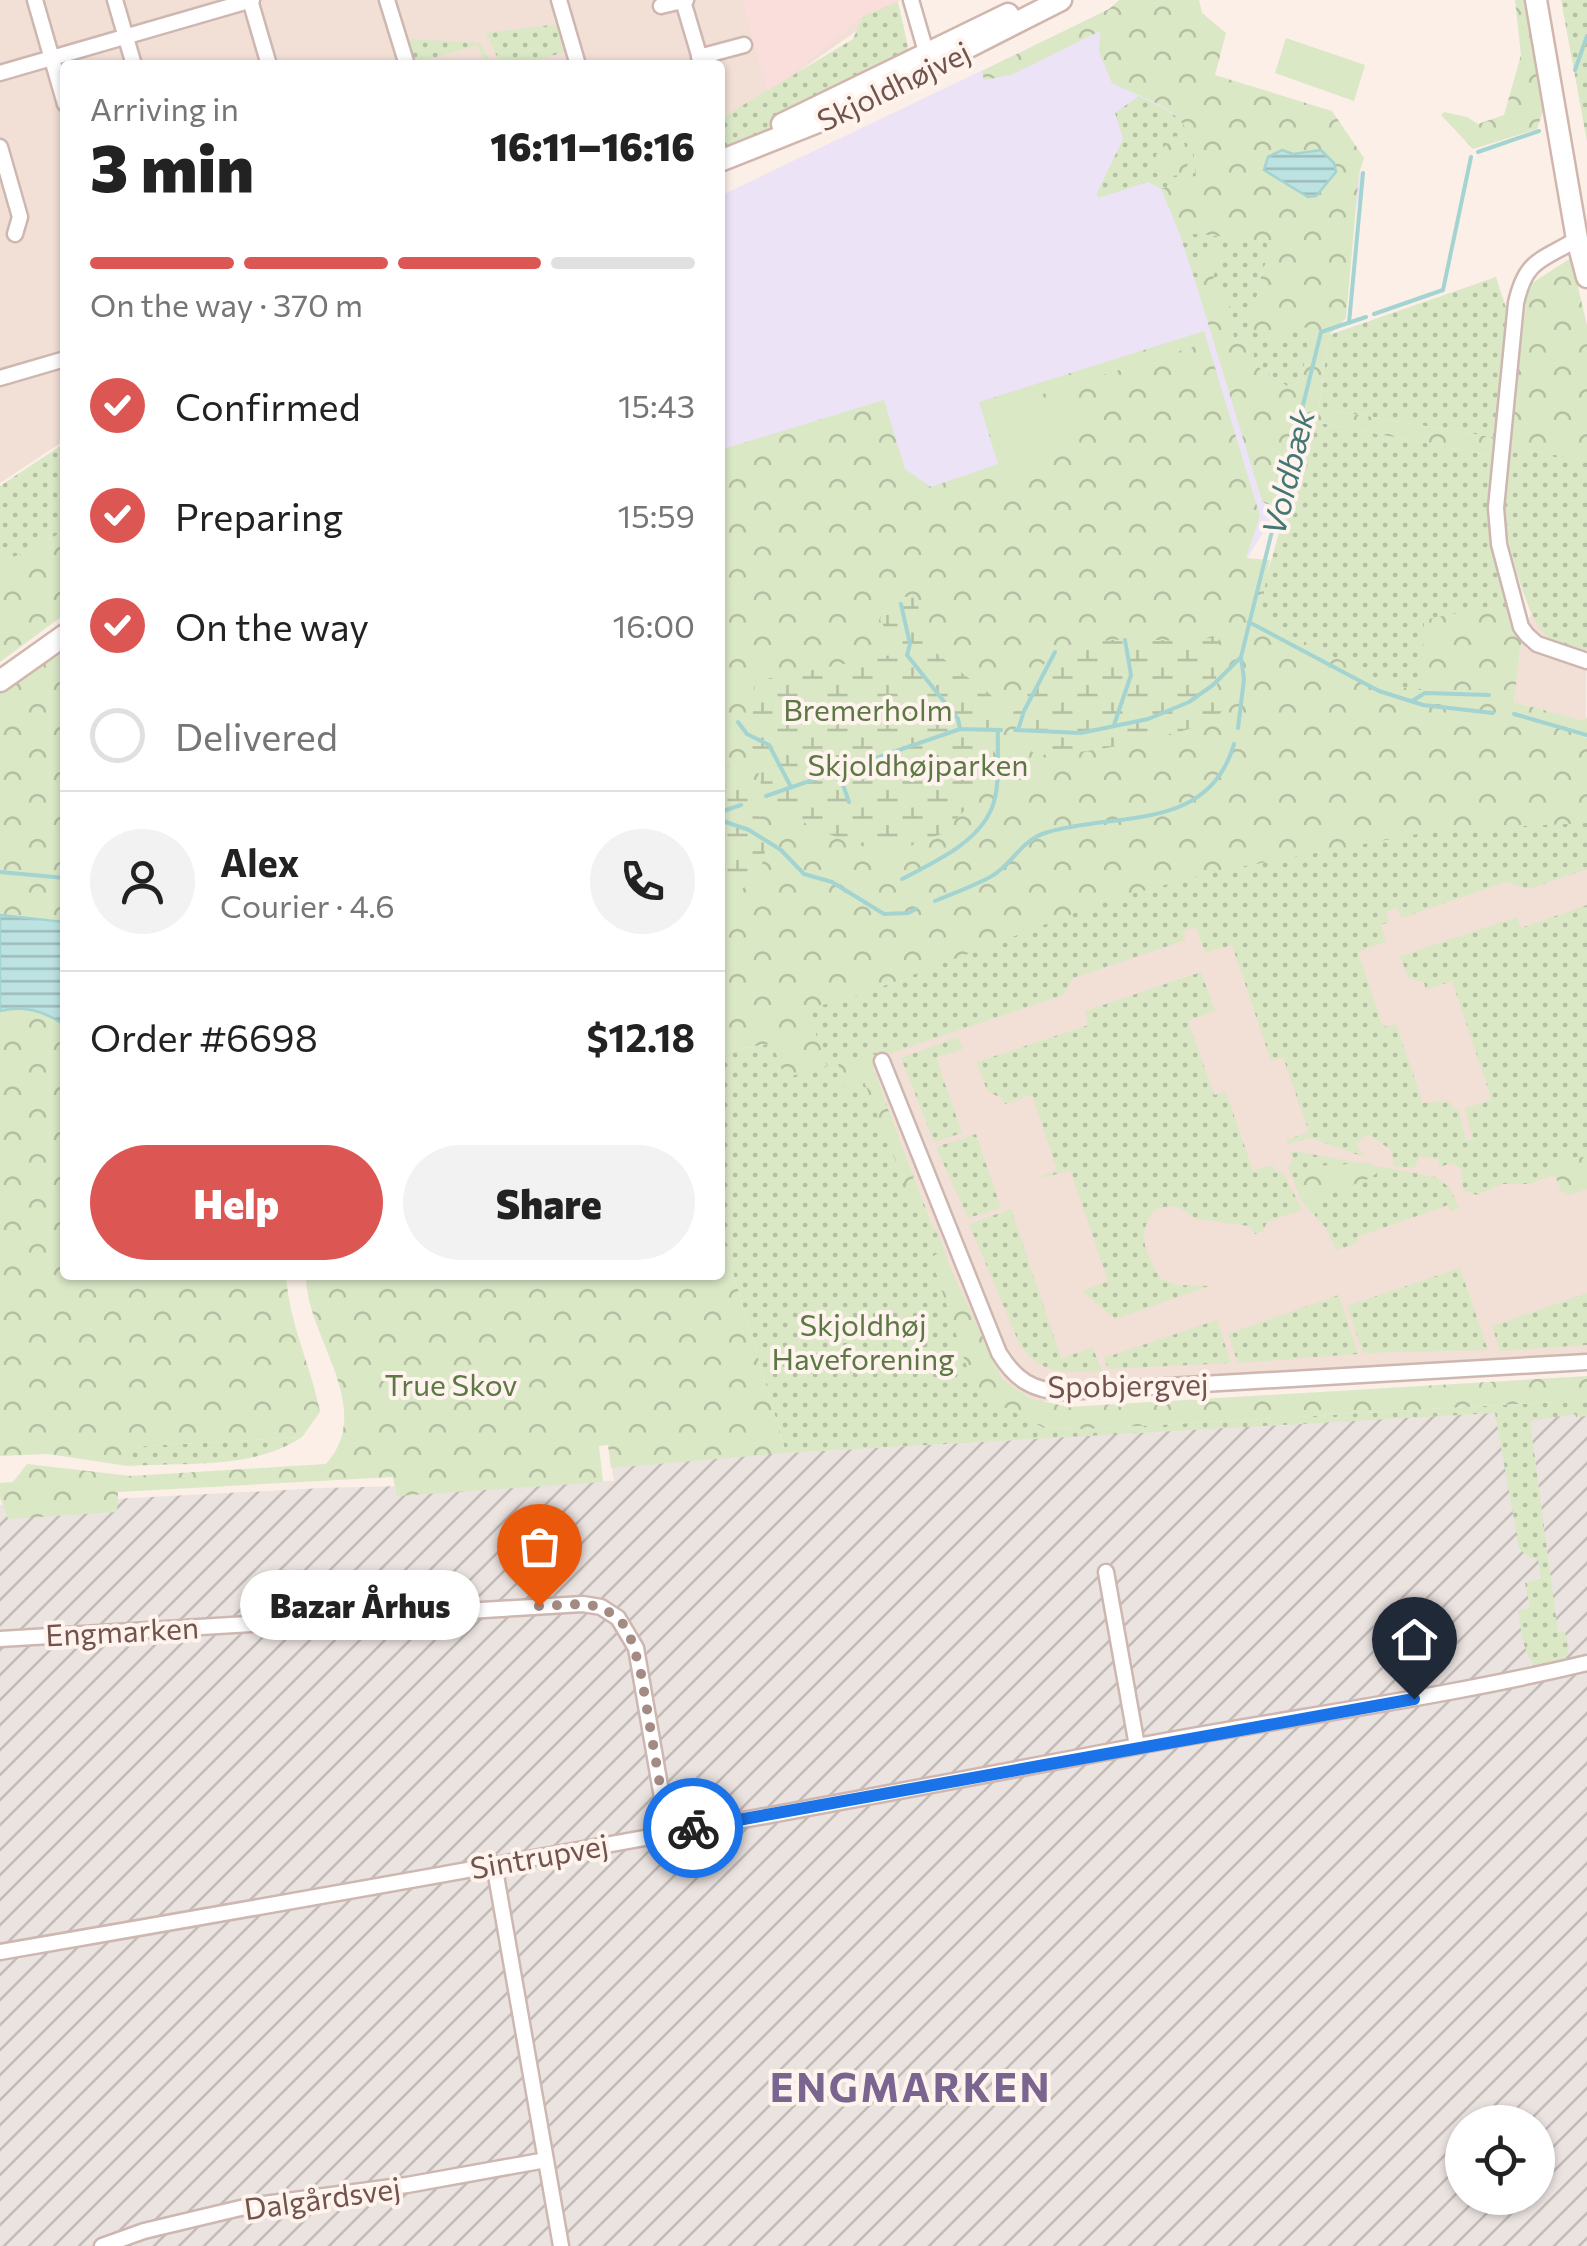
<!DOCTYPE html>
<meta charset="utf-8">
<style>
body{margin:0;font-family:Commissioner,sans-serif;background:#f2f2f2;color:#222;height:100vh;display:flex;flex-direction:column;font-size:38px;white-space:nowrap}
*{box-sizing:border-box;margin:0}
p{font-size:32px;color:#767676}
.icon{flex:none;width:55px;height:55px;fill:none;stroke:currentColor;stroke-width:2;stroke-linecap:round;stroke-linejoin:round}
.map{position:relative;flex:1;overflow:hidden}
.details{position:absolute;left:60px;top:60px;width:665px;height:1220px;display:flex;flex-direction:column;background:#fff;border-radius:10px;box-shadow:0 2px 8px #0004}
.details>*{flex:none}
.controls{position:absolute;left:1445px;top:2105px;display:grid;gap:20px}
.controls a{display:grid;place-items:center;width:110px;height:110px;border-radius:50%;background:#fff;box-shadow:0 2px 8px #0004;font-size:50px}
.pin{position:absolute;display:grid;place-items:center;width:85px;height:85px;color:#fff;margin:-102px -42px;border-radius:50% 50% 50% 0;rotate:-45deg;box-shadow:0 0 10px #0007}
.pin .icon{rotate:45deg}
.courier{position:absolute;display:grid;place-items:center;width:100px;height:100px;margin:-50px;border:8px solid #1a73e8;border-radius:50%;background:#fff;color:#222;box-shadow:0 2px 12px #0007}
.bubble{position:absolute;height:70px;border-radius:35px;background:#fff;box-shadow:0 2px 8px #0004;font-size:32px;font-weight:800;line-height:70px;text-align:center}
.summary em{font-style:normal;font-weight:800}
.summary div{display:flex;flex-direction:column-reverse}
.summary{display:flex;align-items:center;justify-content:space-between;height:170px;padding:0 30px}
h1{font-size:65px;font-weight:800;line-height:75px}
.bar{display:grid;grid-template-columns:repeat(4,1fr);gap:15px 10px;align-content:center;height:120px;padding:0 30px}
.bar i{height:12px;border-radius:8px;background:#e0e0e0}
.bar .active{background:#dc5754}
.bar p{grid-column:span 4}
.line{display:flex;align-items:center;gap:25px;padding:0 30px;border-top:2px solid #e0e0e0}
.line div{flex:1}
.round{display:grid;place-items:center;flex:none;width:105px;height:105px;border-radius:52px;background:#f2f2f2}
ol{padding:0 30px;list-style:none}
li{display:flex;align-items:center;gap:30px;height:110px}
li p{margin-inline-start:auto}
li .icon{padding:10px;border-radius:50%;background:#dc5754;color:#fff;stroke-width:4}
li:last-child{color:#767676}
li i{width:55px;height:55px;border:5px solid #e0e0e0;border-radius:50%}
.action{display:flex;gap:20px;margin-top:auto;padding:20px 30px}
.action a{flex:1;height:115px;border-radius:60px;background:#dc5754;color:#fff;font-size:40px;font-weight:800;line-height:115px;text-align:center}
.action a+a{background:#f2f2f2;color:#222}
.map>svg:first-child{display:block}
.residential{fill:#f2dfd6}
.commercial{fill:#fadedb}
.industrial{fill:url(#industrial-furrows);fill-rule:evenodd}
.education{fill:#ece3f7}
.grass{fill:url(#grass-dots)}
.forest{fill:url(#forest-crowns)}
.wetland{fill:url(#wetland-marsh)}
.pitch{fill:#dae8c6}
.water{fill:url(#water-rules);stroke:#a3d4d2;stroke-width:2.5}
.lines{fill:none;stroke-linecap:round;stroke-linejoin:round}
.stream{stroke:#a3d4d2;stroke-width:4}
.street-casing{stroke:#ceb7b1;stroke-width:19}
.secondary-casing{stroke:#d1b6ae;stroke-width:25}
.street{stroke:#fff;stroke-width:14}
.secondary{stroke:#fff;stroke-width:20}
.done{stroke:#a38a83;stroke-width:10;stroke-dasharray:0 18}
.route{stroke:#1a73e8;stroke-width:12}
.labels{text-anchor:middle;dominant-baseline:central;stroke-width:8;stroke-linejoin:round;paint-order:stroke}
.street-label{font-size:30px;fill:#73534d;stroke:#fef4ed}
.park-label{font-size:30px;fill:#5e7845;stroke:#fef4ed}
.water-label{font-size:32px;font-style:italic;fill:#427775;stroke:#fef4ed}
.district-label{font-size:40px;font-weight:bold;letter-spacing:2.5px;fill:#79658f;stroke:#fef4ed}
</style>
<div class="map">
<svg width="1587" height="2246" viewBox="0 0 1587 2246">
<defs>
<pattern id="industrial-furrows" width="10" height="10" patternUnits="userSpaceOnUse" patternTransform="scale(2.5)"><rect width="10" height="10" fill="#ebe3e0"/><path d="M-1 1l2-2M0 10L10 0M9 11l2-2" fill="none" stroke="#c3bbb8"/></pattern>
<pattern id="grass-dots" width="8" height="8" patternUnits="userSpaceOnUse" patternTransform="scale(2.5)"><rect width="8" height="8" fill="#dae8c6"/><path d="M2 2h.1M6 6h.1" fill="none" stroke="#b5bfa3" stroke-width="1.8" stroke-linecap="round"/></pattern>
<pattern id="forest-crowns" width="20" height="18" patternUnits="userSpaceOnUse" patternTransform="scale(2.5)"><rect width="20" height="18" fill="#dae8c6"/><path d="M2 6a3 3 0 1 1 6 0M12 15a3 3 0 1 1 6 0" fill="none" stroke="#b5bfa3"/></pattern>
<pattern id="wetland-marsh" width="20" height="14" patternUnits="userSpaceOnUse" patternTransform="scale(2.5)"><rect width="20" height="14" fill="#dae8c6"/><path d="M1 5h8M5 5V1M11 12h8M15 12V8" fill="none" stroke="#b5bfa3"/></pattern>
<pattern id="water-rules" width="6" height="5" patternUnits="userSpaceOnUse" patternTransform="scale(2.5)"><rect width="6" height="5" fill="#bce3e1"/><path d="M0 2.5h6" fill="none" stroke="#9dbbb9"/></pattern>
</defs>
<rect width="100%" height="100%" fill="#fbefe7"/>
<path class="residential" d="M 0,0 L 900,0 L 760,99 L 720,120 L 720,65 L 65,65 L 65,440 L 0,483 Z
M 1510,448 L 1587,460 L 1586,722 L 1514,702 L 1522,635 L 1531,615 L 1506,527 Z
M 1587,823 L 1587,1369 L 1000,1404 L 847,1000 Z"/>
<path class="commercial" d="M 742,0 L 897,0 L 898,2 L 863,16 L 768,94 Z"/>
<path class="industrial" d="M 1587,1407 L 1587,2246 L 0,2246 L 0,1505 L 323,1488 L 614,1481 L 611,1463 ZM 1462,2122 L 1538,2122 L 1538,2198 L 1462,2198 Z"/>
<path class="education" d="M 1129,0 L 1117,74 L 1365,174 L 1278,508 L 1247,559 L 720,606 L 720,196 Z"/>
<path class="grass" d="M 1561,0 L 1587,0 L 1587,141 Z
M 898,2 L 914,74 L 720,171 L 720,119 L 853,39 L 863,16 Z
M 559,24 L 568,51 L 520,65 L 501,65 L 486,33 Z
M 407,39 L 480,43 L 493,65 L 486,65 L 477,45 L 414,64 Z
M 1139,96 C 1186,119 1193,122 1196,176 L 1161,189 L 1148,182 L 1098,198 L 1097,193 L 1123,139 L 1115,113 Z
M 1179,232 L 1266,241 L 1270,255 C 1256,277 1262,296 1247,319 L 1306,326 C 1311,345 1304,374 1293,390 L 1255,365 L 1234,342 L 1231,308 L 1212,285 L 1203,256 L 1197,287 Z
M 1496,277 L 1510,320 L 1497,438 L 1324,409 L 1319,405 L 1329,335 Z
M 1310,421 L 1494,456 L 1490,520 L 1514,628 L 1476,724 L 1257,639 L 1261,597 Z
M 65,443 L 65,530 L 32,550 L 0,562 L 0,486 Z
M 1510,448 L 1587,460 L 1587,650 C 1575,647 1560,645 1550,639 C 1527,626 1503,529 1503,502 C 1503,485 1508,466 1510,448 Z
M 1587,806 L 1587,869 L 1528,889 L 1506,882 L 1401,918 L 1397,908 L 1386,912 L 1389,922 L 1381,925 L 1386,942 L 1358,952 L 1383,1027 L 1396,1024 L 1423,1103 L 1450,1101 L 1452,1107 L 1459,1111 L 1466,1140 L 1473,1140 L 1465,1108 L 1490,1100 L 1490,1095 L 1452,981 L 1426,990 L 1424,983 L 1408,977 L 1400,956 L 1517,917 L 1521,928 L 1587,905 L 1587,1157 L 1568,1158 L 1548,1171 L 1547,1177 L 1528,1184 L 1502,1184 L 1477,1195 L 1463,1190 L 1461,1168 L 1451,1163 L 1440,1167 L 1438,1159 L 1420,1156 L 1414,1168 L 1394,1166 L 1391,1150 L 1368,1134 L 1356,1144 L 1364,1157 L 1311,1138 L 1288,1144 L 1286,1140 L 1309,1132 L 1283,1057 L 1271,1061 L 1232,945 L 1205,953 L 1196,927 L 1183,931 L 1186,940 L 1073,978 L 1064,995 L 885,1055 L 868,1055 L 934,1230 L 937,1230 L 1000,1404 L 1044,1428 L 1085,1429 L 1587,1400 L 1587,1416 L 1576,1417 L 1575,1414 L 1530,1421 L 1558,1632 L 1565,1632 L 1569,1648 L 1565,1661 L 1535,1666 C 1522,1651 1521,1629 1518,1610 L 1530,1608 L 1525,1583 L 1541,1579 L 1538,1559 L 1529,1558 L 1519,1548 L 1495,1413 L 786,1453 L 720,1228 L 720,1053 L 773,1043 L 826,1066 L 804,1001 L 1119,868 Z
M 1201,972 L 1215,1011 L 1188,1021 L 1214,1095 L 1226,1092 L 1253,1171 L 1273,1165 L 1274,1170 L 1284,1174 L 1302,1210 L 1267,1222 L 1263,1231 L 1255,1234 L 1249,1226 L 1196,1219 C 1181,1208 1176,1202 1155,1210 C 1135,1233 1146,1255 1161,1279 L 1177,1285 L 1210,1286 L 1115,1319 L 1082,1291 L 1108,1281 L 1070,1170 L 1043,1178 L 1042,1176 L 1057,1170 L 1032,1095 L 1005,1104 L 1003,1099 L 987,1091 L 977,1062 L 1089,1025 L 1085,1011 Z
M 958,1037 L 963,1049 L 936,1058 L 962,1133 L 934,1142 L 901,1058 Z
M 976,1134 L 1001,1208 L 968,1218 L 936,1147 Z
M 1294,1151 L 1436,1177 L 1450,1188 L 1459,1208 L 1451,1212 L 1448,1205 L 1357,1237 L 1358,1243 L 1336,1250 L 1326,1228 L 1301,1200 L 1288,1167 L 1293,1160 L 1290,1153 Z
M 1011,1209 L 1061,1358 L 1093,1348 L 1102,1371 C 1068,1372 1039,1376 1019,1343 L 969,1224 Z
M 1460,1268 L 1488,1350 L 1363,1353 L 1347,1306 Z
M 1587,1293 L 1587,1345 L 1500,1351 L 1492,1326 Z
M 1339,1295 L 1358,1354 L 1238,1363 L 1228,1334 Z
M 1217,1320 L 1231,1363 L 1108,1369 L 1104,1358 Z
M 302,1437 C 253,1470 185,1462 128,1466 L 128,1447 Z"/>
<path class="forest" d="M 1119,0 L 1199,0 L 1202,13 L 1226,33 L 1215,75 L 1332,111 L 1364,158 L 1359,173 L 1346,318 L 1329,335 L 1319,405 L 1324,409 L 1497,438 L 1494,456 L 1310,421 C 1306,440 1294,449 1286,467 C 1279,482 1282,493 1270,506 L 1262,501 L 1197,287 L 1202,256 L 1214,246 L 1219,250 L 1212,285 L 1231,308 L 1234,342 L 1252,339 L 1255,365 L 1293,390 C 1304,374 1311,345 1306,327 L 1273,339 L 1251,329 L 1247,319 C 1262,296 1256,278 1270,255 L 1266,241 L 1179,232 L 1161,189 L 1196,176 C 1193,107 1167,110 1112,83 L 1099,52 L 1100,31 L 1011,75 L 984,80 L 982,71 L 1109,9 Z
M 1515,0 L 1524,0 L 1544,108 L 1537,129 L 1473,149 L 1441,115 L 1444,112 L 1467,117 L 1478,124 L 1504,115 L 1521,55 Z
M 1175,136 L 1183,139 L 1189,162 L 1181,175 L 1161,177 L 1156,173 L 1156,155 Z
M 1571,258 L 1587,325 L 1587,460 L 1510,448 L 1527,293 L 1532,283 Z
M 1204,331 L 1260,516 L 1246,558 L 1270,560 L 1259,619 L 1394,687 L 1422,689 L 1424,620 L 1486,607 L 1510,608 L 1514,628 L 1522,635 L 1514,702 L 1585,721 L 1587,717 L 1587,823 L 1439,830 L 1213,872 L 1109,900 L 847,1000 L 807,1008 L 827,1066 L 785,1078 L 772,1043 L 720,1053 L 720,450 L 884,400 L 905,469 L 931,487 L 998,464 L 979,402 Z
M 65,530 L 65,614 L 0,662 L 0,562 L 32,550 Z
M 65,645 L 65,1275 L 286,1275 C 289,1324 311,1365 320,1412 L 302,1437 L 129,1447 L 128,1466 L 48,1454 L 0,1456 L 0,692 Z
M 867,1054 L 877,1055 L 873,1068 L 924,1208 L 916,1212 L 861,1074 L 844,1089 L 838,1063 Z
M 1587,1157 L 1587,1189 L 1569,1195 L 1561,1191 L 1555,1175 L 1547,1177 L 1548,1171 L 1568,1158 Z
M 1368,1163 L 1381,1169 C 1358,1193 1329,1179 1314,1216 L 1301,1200 L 1294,1180 L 1315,1166 Z
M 720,1228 L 786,1453 L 611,1468 L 608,1445 L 599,1446 L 603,1482 L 397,1496 L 393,1477 L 118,1492 L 117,1512 L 8,1519 L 0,1497 L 0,1483 L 13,1482 L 27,1464 L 131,1476 L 326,1464 C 377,1407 305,1336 306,1275 L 720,1275 Z
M 942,1250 L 1002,1379 L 1029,1398 L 1068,1407 L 1587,1376 L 1587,1400 L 1085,1429 L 1044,1428 L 987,1398 L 970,1376 L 931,1258 Z"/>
<path class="wetland" d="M 899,596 L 917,598 L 924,644 L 991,695 L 998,713 L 991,770 L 984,791 L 941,834 L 890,854 L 845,841 L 780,812 L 762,788 L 751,743 L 755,681 L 901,653 L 880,620 L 887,600 Z
M 1219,635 L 1216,679 L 1222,711 L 1212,723 C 1154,738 1097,754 1036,755 L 1019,741 L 1013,713 C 1022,695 1031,675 1047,661 C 1073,638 1125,638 1159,640 C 1180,641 1199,643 1219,635 Z
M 720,762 C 740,768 743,785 751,804 C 754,811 760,816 763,823 C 764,826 765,835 765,838 C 768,872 747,888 720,903 Z"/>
<path class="pitch" d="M 1286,38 L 1365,65 L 1354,101 L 1275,73 Z
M 1195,336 L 1199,345 L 983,413 L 980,403 Z
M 1064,395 L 1081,447 L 1002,472 L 985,419 Z"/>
<path class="water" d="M 1282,150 L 1293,154 L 1321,150 L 1334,163 L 1336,172 L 1316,196 L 1308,197 L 1264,170 L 1268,157 Z
M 0,915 L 65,922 L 65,1025 C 43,1011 26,1005 0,1011 Z"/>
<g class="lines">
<path class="stream" d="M 1575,70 L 1587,36
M 1478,152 L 1539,131
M 1374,314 L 1443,290 L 1471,157
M 1349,323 L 1363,173
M 901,604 L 910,644 L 907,655 L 958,719 L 960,729
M 1249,622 L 1379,691 L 1423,705 L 1493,713
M 1412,701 L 1425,693 L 1489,695
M 1514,714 L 1587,735
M 738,722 L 747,734 L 769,745 L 791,787
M 1114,725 L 1131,675 L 1125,640
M 1238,728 L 1244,679 L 1241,657 L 1321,332 L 1366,317
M 1015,730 L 1081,733 L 1148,719 L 1189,702 L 1213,685 L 1241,657
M 1018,730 L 1024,711 L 1055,652
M 833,773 L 843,785 L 849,802
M 766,796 L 960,729 L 1001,730
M 720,812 L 741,805
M 720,820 L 749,830 L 781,850 L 804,874 L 832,882 L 884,914 L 908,913 L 916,909
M 0,872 L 65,878
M 902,879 C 932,863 976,844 991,810 C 1001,788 997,755 998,730
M 935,901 C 954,893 974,886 992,876 C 1012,864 1021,841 1045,833 C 1115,811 1208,834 1234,744"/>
<g class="street-casing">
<path id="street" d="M 35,0 L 65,104
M 115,0 L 134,65
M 250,0 L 269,65
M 387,0 L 407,65
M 559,0 L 578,65
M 911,0 L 929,62
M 683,1 L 702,65
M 661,6 L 686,0
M 699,57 L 744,45
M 0,73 L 252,0
M 0,147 L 20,217 L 15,234
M 1577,239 C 1542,261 1526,258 1516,303 L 1496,508 L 1499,544 L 1521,627 L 1527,635 L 1537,644 L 1587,661
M 0,378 L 65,359
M 882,1061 L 999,1353 C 1015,1379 1032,1391 1064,1392 L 1587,1362
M 1106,1572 L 1137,1746
M 0,1639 L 583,1604 L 601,1607 L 618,1618 L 636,1648 L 668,1832
M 494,1864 L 561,2246
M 0,1952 C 378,1887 756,1819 1133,1747 C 1284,1718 1437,1699 1587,1663
M 102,2246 L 144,2231 L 249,2206 L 407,2185 L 546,2160"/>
</g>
<g class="secondary-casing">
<path id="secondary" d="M 1536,0 L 1577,239 L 1587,277
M 782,124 L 1008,14
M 720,161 L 833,116 L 1061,0
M 0,681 L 65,635"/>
</g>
<use href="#street" class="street"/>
<use href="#secondary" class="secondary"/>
</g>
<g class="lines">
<path class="done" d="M 539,1606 L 583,1604 L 601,1607 L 618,1618 L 628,1630 L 640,1668 L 668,1832 L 693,1828"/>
<path class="route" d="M 693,1828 L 1414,1699"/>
</g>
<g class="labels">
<g class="street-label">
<text transform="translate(893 85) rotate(-26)">Skjoldhøjvej</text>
<text transform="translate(1128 1384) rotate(-1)">Spobjergvej</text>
<text transform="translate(122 1630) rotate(-3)">Engmarken</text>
<text transform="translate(539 1855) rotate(-10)">Sintrupvej</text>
<text transform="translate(322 2197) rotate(-8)">Dalgårdsvej</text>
</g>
<g class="park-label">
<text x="868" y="708">Bremerholm</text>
<text x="918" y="763">Skjoldhøjparken</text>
<text x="863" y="1323">Skjoldhøj<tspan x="863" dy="34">Haveforening</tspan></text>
<text x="451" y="1383">True Skov</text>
</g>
<g class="water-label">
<text transform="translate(1287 472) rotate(-76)">Voldbæk</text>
</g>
<g class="district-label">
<text x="911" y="2085">ENGMARKEN</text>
</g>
</g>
</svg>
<div class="controls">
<a><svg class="icon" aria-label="locate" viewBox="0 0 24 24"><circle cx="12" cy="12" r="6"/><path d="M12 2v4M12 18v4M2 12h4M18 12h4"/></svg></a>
</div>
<div class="pin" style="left:539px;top:1606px;background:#ea580c"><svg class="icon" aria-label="bag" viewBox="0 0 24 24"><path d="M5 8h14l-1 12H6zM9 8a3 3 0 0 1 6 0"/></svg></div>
<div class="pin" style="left:1414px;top:1699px;background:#1f2937"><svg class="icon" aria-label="home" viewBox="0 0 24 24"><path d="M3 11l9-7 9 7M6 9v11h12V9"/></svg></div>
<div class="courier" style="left:693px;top:1828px"><svg class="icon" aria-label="bike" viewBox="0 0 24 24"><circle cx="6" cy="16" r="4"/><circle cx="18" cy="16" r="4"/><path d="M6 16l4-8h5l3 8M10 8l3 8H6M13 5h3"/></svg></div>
<div class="bubble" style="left:240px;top:1570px;width:240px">Bazar Århus</div>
<section class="details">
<div class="summary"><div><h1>3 min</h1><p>Arriving in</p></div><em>16:11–16:16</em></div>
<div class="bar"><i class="active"></i><i class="active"></i><i class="active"></i><i></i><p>On the way · 370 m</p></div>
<ol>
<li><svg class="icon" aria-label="check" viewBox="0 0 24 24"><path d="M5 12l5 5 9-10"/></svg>Confirmed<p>15:43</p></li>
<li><svg class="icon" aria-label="check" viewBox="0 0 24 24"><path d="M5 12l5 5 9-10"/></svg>Preparing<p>15:59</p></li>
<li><svg class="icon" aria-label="check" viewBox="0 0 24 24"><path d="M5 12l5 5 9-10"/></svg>On the way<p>16:00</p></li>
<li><i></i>Delivered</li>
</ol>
<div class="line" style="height:180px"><a class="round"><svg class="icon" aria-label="person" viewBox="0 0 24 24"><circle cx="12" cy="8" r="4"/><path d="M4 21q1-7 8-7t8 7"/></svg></a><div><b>Alex</b><p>Courier · 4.6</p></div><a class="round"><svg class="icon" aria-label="phone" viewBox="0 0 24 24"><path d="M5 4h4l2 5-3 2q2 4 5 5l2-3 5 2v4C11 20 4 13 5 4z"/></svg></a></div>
<div class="line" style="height:130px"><div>Order #6698</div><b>$12.18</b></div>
<div class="action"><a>Help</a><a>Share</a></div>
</section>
</div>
